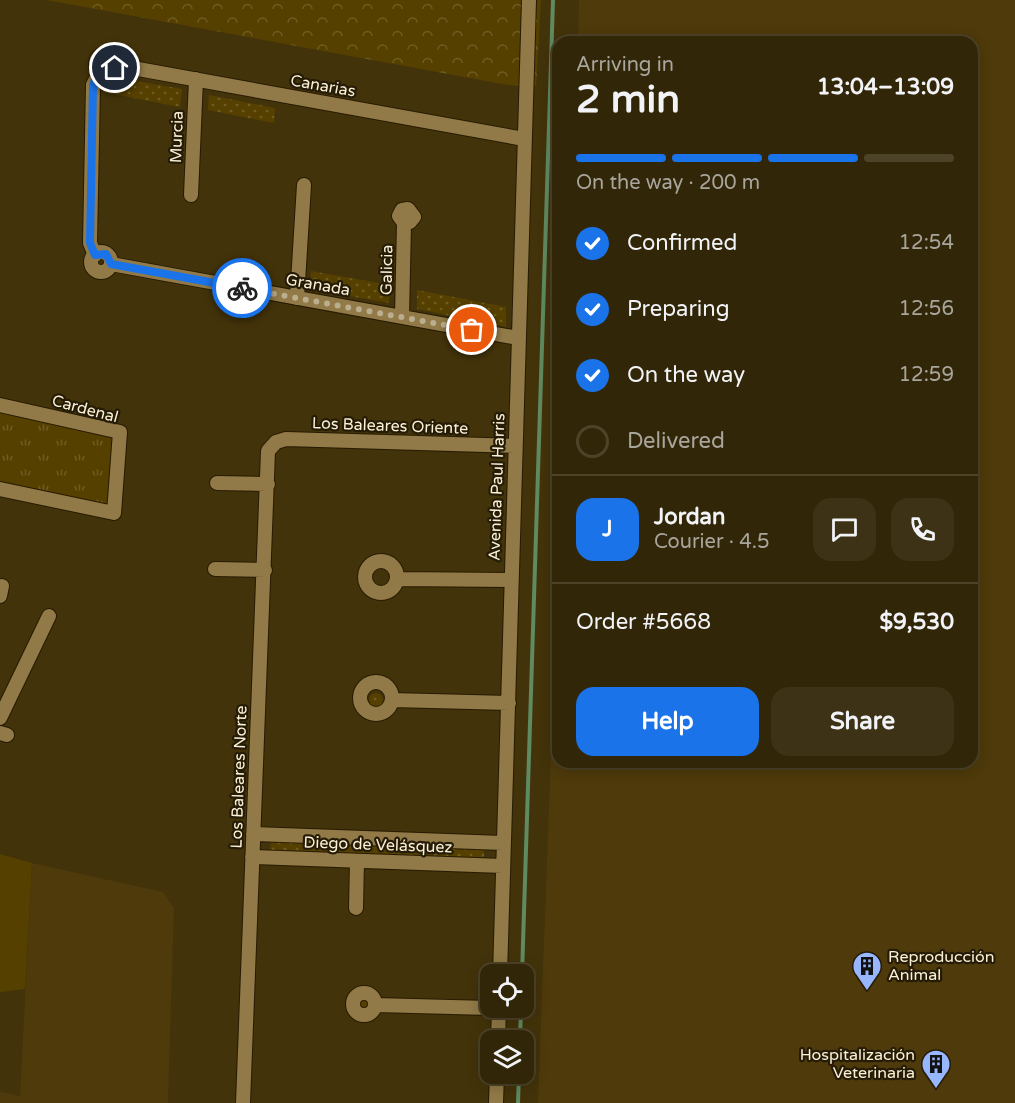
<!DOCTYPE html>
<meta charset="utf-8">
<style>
body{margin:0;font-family:"Varela Round",sans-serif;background:#3d3216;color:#f1f3f6;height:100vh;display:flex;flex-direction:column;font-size:22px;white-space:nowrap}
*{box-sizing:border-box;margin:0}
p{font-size:20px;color:#a8a59c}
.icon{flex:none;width:33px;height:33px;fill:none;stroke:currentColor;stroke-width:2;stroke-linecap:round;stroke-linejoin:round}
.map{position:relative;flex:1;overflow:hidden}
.drawer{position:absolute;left:552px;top:36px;width:426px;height:732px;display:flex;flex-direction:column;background:#322608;border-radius:18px;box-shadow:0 3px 15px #0003,0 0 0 2px #4d4329}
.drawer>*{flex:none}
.controls{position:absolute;left:480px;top:964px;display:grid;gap:12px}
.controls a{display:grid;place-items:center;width:54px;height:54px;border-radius:12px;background:#322608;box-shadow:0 3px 15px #0003,0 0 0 2px #4d4329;font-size:30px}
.pin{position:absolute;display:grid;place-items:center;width:51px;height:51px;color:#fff;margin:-26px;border:3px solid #fff;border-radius:50%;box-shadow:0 2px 6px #0007}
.courier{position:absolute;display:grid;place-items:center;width:60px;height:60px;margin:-30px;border:4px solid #1a73e8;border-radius:50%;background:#fff;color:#222;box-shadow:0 2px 8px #0007}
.overview em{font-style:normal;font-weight:800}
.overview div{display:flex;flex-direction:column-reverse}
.overview{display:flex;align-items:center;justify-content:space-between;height:102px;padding:0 24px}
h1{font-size:39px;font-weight:800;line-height:45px}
.bar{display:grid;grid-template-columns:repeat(4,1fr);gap:9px 6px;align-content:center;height:72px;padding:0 24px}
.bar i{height:8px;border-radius:4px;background:#4d4329}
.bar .selected{background:#1a73e8}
.bar p{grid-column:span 4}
.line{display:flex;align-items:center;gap:15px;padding:0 24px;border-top:2px solid #4d4329}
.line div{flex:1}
.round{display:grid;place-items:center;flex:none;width:63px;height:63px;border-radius:18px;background:#3d3216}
ol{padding:0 24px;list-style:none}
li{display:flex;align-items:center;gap:18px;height:66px}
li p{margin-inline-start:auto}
li .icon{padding:6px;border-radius:50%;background:#1a73e8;color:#fff;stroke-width:4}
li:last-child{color:#a8a59c}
li i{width:33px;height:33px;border:3px solid #4d4329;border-radius:50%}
.action{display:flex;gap:12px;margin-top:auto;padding:12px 24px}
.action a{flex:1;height:69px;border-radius:18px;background:#1a73e8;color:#fff;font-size:24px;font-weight:800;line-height:69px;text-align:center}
.action a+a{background:#3d3216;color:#f1f3f6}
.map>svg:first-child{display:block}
.built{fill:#4e3a0a}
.grass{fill:url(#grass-dots)}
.forest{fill:url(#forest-crowns)}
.park{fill:url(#park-tufts)}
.pitch{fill:#564000}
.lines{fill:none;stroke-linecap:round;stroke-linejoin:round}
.stream{stroke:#5f8b61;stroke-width:4}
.street-casing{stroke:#271b02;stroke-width:16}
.street{stroke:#917a47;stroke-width:14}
.done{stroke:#bbae8e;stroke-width:6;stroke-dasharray:0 10.8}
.route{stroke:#1a73e8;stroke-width:8}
.labels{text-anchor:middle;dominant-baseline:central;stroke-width:4.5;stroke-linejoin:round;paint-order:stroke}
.street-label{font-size:16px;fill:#fcf0d5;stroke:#251c07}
.poi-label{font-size:16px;fill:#fcf0d5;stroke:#251c07;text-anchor:start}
</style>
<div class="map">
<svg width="1015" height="1103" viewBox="0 0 1015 1103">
<defs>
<pattern id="grass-dots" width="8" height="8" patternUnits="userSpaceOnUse" patternTransform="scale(1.5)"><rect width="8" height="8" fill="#564000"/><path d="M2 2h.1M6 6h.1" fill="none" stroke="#6f5c24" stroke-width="1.8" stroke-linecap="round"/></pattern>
<pattern id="forest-crowns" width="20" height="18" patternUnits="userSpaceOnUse" patternTransform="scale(1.5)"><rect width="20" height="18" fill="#564000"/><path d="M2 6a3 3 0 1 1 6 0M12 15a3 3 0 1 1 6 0" fill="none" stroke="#6f5c24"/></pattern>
<pattern id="park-tufts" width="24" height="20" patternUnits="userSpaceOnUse" patternTransform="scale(1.5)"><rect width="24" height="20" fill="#564000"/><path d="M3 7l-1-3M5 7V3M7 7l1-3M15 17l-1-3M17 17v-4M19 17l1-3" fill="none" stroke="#6f5c24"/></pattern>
</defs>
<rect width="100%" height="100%" fill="#43330a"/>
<path class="built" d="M 579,0 L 1015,0 L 1015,1103 L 538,1103 L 558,565 L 558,762 L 972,762 L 972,42 L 578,42 Z
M 32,863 L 163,892 L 174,908 L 168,1103 L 0,1103 L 0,1092 L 20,1096 Z"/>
<path class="grass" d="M 119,78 L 182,89 L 180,107 L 103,92 L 104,83 Z
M 209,95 L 275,108 L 274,123 L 208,110 Z
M 311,271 L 390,285 L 389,303 L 310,289 Z
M 417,290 L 506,307 L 506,327 L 417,309 Z
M369 700a7 7 0 1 1 14 0a7 7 0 1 1-14 0Z
M 271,842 L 484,850 L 484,858 L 270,850 Z
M356 1004a7 7 0 1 1 14 0a7 7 0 1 1-14 0Z"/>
<path class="forest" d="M 47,0 L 541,0 L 536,86 L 508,85 Z"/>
<path class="park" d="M 0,412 L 113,437 L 109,505 L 0,482 Z"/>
<path class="pitch" d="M 0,854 L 32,863 L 25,989 L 0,992 Z"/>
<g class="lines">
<path class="stream" d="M 522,975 L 553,0
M 520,1041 L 521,1008
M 518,1103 L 519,1074"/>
<g class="street-casing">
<path id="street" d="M96 64a10 10 0 1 1 20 0a10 10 0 1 1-20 0Z
M 116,65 L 524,139
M 191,195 L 196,79
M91 262a10 10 0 1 1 20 0a10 10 0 1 1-20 0Z
M 95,255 L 90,243 L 93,85 L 100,71
M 111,264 L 518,338
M 297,298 L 304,185
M 402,317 L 404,223 L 399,216 L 402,210 L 408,209 L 414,217 L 410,222 L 404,223
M 0,405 L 120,432 L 114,513 L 0,489
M 217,483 L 268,484
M365 577a16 16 0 1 1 32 0a16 16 0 1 1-32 0Z
M 215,569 L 265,570
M 397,579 L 511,580
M 0,596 L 2,586
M360 698a16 16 0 1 1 32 0a16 16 0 1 1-32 0Z
M 392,700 L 509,703
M 0,718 L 49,616
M 0,733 L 7,735
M 253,834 L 503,843
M 252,857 L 503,866
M 356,908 L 357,861
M 500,975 L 529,0
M353 1004a11 11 0 1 1 22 0a11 11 0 1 1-22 0Z
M 375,1005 L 490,1008
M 498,1041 L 499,1008
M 243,1103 L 268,451 L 276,442 L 286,439 L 515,446
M 496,1103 L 497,1074"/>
</g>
<use href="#street" class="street"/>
</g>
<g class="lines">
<path class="done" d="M 242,288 L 472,330"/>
<path class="route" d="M 115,68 L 108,74 L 100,71 L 93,85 L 90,243 L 95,255 L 106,254 L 111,264 L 242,288"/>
</g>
<defs>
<g id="building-pin" transform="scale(1.5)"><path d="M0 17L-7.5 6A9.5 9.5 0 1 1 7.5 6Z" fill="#97b6fd" stroke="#251c07"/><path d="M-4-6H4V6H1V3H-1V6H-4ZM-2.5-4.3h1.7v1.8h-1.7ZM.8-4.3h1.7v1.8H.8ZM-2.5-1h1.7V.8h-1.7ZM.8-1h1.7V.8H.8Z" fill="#111"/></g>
</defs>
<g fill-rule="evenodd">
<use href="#building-pin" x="867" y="966"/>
<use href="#building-pin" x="936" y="1064"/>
</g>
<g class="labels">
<g class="street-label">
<text transform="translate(323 86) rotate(10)">Canarias</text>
<text transform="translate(177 137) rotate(-88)">Murcia</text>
<text transform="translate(387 270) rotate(-89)">Galicia</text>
<text transform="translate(318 285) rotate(10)">Granada</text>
<text transform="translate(85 409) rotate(15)">Cardenal</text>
<text transform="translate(390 426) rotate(2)">Los Baleares Oriente</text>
<text transform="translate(497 487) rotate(-88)">Avenida Paul Harris</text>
<text transform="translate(239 777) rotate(-88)">Los Baleares Norte</text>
<text transform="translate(378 845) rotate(2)">Diego de Velásquez</text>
</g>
<g class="poi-label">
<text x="888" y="957">Reproducción<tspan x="888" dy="18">Animal</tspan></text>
<text x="915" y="1055" text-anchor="end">Hospitalización<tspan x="915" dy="18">Veterinaria</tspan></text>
</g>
</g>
</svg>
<div class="controls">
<a><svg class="icon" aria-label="locate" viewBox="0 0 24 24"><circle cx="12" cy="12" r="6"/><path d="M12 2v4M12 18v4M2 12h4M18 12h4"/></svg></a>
<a><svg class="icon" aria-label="layers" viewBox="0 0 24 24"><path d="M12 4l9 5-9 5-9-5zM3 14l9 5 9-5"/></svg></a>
</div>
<div class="pin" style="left:472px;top:330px;background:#ea580c"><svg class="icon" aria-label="bag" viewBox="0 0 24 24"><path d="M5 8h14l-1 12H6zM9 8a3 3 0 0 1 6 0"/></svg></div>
<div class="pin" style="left:115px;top:68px;background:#1f2937"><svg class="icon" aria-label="home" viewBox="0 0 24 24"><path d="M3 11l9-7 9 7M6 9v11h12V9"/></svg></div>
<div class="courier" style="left:242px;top:288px"><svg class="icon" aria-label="bike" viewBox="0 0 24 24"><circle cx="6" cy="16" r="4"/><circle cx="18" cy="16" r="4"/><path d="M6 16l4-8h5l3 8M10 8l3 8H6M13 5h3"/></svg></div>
<section class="drawer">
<div class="overview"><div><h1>2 min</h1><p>Arriving in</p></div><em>13:04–13:09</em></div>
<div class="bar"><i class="selected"></i><i class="selected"></i><i class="selected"></i><i></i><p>On the way · 200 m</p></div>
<ol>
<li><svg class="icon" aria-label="check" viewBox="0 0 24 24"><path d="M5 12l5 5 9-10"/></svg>Confirmed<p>12:54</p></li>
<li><svg class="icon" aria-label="check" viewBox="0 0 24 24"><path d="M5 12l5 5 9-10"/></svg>Preparing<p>12:56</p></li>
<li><svg class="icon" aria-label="check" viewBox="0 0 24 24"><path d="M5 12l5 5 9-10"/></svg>On the way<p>12:59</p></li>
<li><i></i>Delivered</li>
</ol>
<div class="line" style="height:108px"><b class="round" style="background:#1a73e8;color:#fff">J</b><div><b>Jordan</b><p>Courier · 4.5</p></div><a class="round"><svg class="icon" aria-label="chat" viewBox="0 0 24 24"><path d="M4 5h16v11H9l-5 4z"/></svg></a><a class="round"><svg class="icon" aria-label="phone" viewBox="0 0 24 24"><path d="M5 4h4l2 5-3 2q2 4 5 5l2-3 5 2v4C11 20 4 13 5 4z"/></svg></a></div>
<div class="line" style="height:78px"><div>Order #5668</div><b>$9,530</b></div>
<div class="action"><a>Help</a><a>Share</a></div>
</section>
</div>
